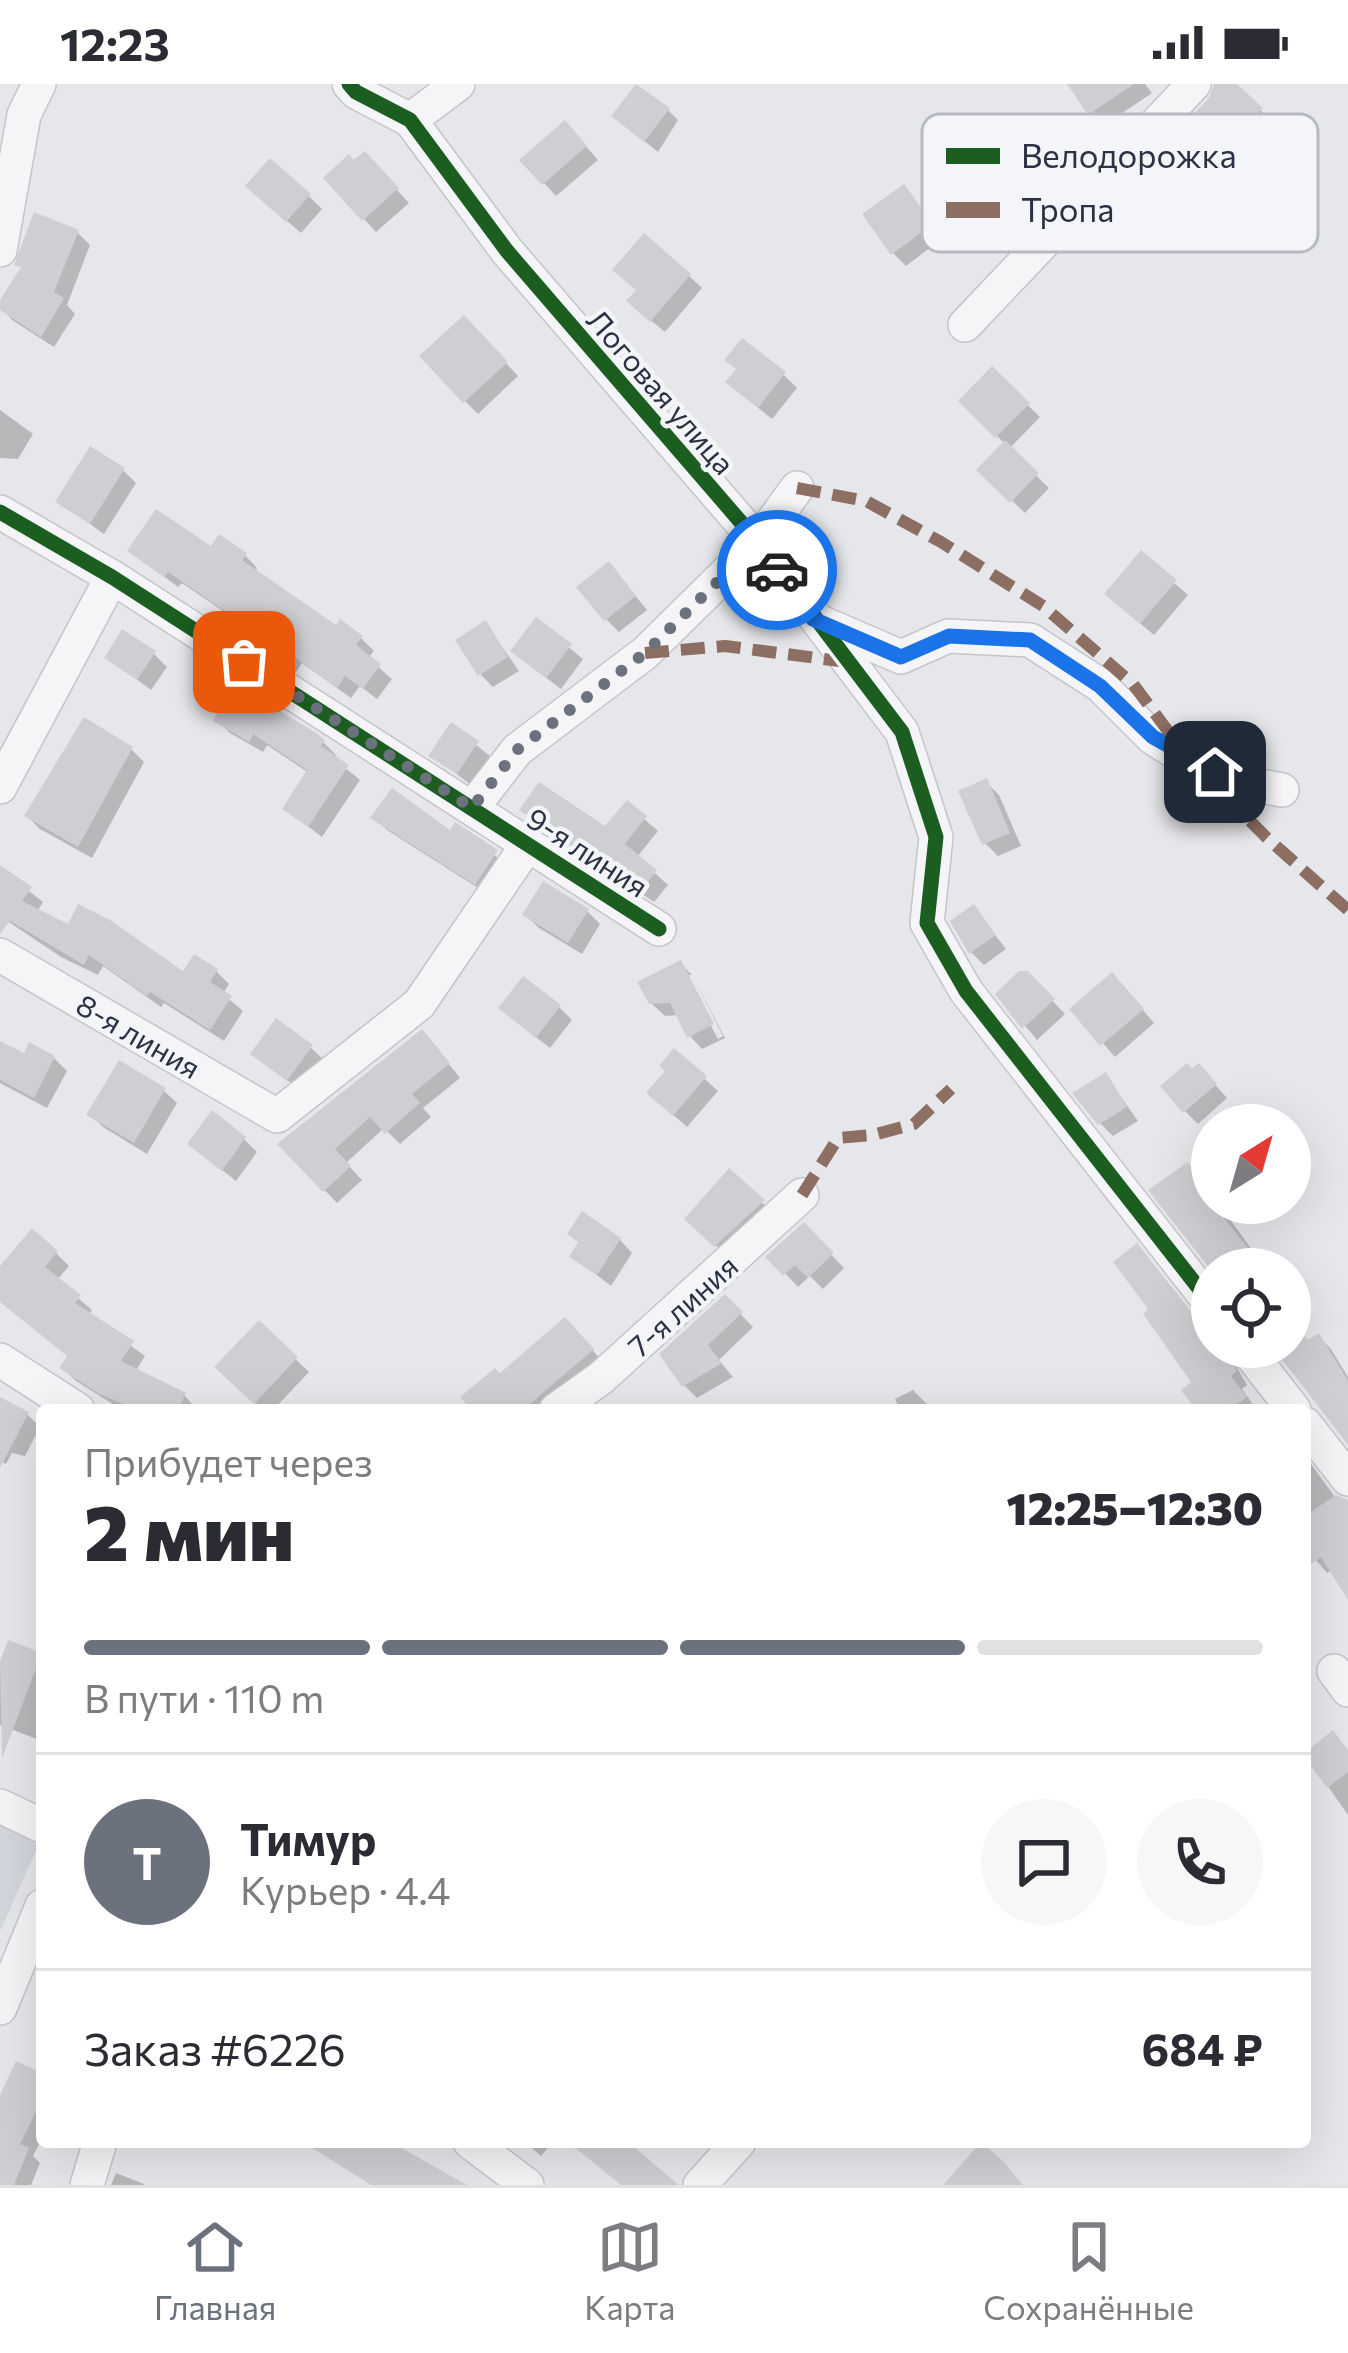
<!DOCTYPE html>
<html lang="ru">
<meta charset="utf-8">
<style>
body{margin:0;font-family:Commissioner,sans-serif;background:#f7f7f7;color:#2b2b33;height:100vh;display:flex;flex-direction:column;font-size:45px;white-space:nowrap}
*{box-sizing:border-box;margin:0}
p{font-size:39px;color:#7c7c81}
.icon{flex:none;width:66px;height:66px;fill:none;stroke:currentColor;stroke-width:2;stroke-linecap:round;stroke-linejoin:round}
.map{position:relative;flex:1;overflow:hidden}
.sheet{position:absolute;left:36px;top:1320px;width:1275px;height:744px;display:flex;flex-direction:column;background:#fff;border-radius:12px;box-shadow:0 12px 48px #0002}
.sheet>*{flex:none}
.needle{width:78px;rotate:37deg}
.fabs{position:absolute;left:1191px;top:1020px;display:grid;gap:24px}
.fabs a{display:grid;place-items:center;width:120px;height:120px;border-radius:50%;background:#fff;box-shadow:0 12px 48px #0002;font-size:60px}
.pin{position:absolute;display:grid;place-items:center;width:102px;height:102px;color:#fff;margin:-51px;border-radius:24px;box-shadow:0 6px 18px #0006}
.courier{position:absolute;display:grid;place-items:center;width:120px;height:120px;margin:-60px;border:9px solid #1a73e8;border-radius:50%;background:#fff;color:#222;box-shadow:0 3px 15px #0007}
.summary em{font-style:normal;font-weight:800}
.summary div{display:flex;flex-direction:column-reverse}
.summary{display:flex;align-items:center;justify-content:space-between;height:204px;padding:0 48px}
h1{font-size:78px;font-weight:800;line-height:90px}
.bar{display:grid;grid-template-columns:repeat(4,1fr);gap:18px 12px;align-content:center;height:144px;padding:0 48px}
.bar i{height:15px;border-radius:9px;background:#e1e1e2}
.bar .current{background:#6c717e}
.bar p{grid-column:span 4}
.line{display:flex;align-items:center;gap:30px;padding:0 48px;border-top:3px solid #e1e1e2}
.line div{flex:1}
.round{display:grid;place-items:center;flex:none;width:126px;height:126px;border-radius:63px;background:#f7f7f7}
.status{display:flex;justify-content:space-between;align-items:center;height:84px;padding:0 60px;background:#fff;direction:ltr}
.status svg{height:33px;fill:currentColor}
.tabs{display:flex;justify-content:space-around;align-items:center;height:168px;border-top:3px solid #e1e1e2;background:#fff;font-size:33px;color:#7c7c81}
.tabs a{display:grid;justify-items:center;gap:6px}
.tabs .current{color:#6c717e}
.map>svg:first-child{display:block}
.built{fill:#d4d6dd}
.shadow{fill:#0003}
.building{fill:#cecfd2}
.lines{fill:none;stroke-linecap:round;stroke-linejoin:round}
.minor-casing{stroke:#c4c5c8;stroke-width:36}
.minor{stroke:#f5f5f7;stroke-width:33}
.quiet{stroke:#8d6e63;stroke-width:12;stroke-dasharray:24 12;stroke-linecap:butt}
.cycleway-casing{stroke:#f4f5f9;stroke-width:22}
.cycleway{stroke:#1b5e20;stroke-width:15}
.done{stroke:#6c717e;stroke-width:12;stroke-dasharray:0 21.6}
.route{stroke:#1a73e8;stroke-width:15}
.labels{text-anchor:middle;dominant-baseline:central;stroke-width:9;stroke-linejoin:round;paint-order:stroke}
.street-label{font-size:30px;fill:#2b3244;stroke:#f4f5f9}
.key{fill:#f4f5f9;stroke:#b8bac3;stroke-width:3}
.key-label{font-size:33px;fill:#2b3244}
</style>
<div class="status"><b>12:23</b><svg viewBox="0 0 49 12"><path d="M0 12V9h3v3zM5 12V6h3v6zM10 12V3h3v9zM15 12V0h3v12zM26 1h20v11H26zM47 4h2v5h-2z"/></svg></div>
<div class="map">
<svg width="1348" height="2101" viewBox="0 0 1348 2101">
<rect width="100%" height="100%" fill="#e6e7ea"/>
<path class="built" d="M 0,1741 L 39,1760 L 0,1847 Z"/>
<path class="shadow" d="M 1070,0 L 1145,0 L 1152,9 L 1103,42 Z
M 1218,0 L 1232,0 L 1273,38 L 1230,86 L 1237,93 L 1221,115 L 1194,94 Z
M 666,24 L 678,36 L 658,68 L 628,44 Z
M 578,53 L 598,76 L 556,112 L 544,99 Z
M 377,84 L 409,119 L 376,148 L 364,135 Z
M 904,104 L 943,154 L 906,182 L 893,169 Z
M 309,112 L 322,125 L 301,149 L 262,115 Z
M 77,148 L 90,161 L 67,221 L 75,230 L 54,263 L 12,236 L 0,222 L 23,185 L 18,180 Z
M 689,192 L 702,204 L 665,248 L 643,230 L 639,207 Z
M 464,235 L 518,292 L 478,330 L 465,317 Z
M 992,286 L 1040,333 L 1009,365 L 1049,404 L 1025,429 L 980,386 L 1005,360 L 962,317 Z
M 784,291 L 797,304 L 772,335 L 742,311 Z
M 0,326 L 33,350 L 18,375 L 0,374 Z
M 123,386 L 136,399 L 104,450 L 59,418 Z
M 212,466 L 245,471 L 257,484 L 255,488 L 336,545 L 361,554 L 374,567 L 368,574 L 392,595 L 377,615 L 360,602 L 351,614 L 302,579 L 296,588 L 258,563 L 245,550 L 249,545 L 182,499 L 178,503 L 131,467 Z
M 1141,470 L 1188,511 L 1154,551 L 1121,523 Z
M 621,494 L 647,526 L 619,548 L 606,535 Z
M 536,537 L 583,575 L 561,605 L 527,579 Z
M 486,540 L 519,587 L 493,603 L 480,590 Z
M 154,570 L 167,583 L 151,606 L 107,573 Z
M 217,636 L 323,658 L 336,671 L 334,675 L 360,696 L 322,753 L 285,725 L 309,689 L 267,661 L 263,668 L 230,649 Z
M 452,642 L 490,672 L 471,701 L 432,671 Z
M 131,665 L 144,678 L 92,774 L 40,745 L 27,732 Z
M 986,698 L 999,711 L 1021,762 L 998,772 L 985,759 Z
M 627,720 L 658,747 L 637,773 L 668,801 L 654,818 L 536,738 L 523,726 L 605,747 Z
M 374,733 L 451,750 L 455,743 L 509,782 L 489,811 L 387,746 Z
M 0,785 L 43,818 L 37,828 L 184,892 L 216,887 L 229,900 L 223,910 L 243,927 L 224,957 L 164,919 L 161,923 L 103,882 L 98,891 L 61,873 L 0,832 Z
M 974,824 L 1006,865 L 984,881 L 971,868 Z
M 587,827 L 600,840 L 582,870 L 539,844 L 526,831 Z
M 681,880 L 692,891 L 685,891 L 718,955 L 723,952 L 692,891 L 725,954 L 702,965 L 690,952 L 679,931 L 665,932 L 651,919 Z
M 1027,890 L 1065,930 L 1037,956 L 999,910 Z
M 1125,905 L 1154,939 L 1115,973 L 1073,925 Z
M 559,923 L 572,936 L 550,964 L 515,937 Z
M 434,962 L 460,994 L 423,1024 L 431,1033 L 400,1060 L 384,1044 L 346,1079 L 362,1096 L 337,1119 L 281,1060 Z
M 311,964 L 324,976 L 301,1007 L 254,970 Z
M 675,968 L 718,1007 L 687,1043 L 663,1022 Z
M 0,969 L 54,974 L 67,987 L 47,1024 L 0,999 Z
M 1106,992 L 1138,1037 L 1113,1052 L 1100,1039 Z
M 1211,996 L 1227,1014 L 1198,1040 L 1185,1027 Z
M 164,1007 L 177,1019 L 147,1070 L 103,1043 L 90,1030 Z
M 244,1055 L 257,1068 L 236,1097 L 204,1072 Z
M 1187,1082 L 1212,1111 L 1212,1119 L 1218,1119 L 1266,1185 L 1214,1185 Z
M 730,1088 L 775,1131 L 729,1173 L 700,1148 Z
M 804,1142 L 844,1184 L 823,1205 L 810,1192 L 798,1203 L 770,1173 Z
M 620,1156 L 632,1169 L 611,1202 L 573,1173 L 581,1160 Z
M 56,1169 L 69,1182 L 57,1196 L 92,1226 L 88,1231 L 145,1272 L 135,1288 L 185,1312 L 197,1326 L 125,1326 L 116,1322 L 76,1297 L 63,1284 L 70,1273 L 0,1215 L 0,1202 Z
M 725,1214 L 753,1243 L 719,1276 L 733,1293 L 697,1314 L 684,1301 Z
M 1290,1234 L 1310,1259 L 1319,1253 L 1331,1265 L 1348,1293 L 1348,1357 L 1272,1263 L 1290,1263 Z
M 1199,1239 L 1212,1244 L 1212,1263 L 1242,1263 L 1236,1282 L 1247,1301 L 1242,1305 L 1257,1326 L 1200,1326 L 1196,1299 Z
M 259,1240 L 309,1288 L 273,1326 L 263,1326 L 218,1283 Z
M 578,1250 L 604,1279 L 550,1326 L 475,1326 L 500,1293 Z
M 913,1306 L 926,1319 L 929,1326 L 900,1326 L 895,1315 Z
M 0,1316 L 27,1330 L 40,1343 L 25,1372 L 12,1369 L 6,1380 L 0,1377 Z
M 1305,1372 L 1335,1413 L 1348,1418 L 1348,1510 L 1332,1486 L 1327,1489 L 1305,1463 Z
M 10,1560 L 42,1573 L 42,1657 L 0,1641 L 0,1585 Z
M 1348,1666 L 1348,1731 L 1306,1671 Z
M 42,1992 L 42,2054 L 33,2072 L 40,2079 L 31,2101 L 0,2101 L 0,2018 Z
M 525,2058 L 553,2058 L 541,2072 Z
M 116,2089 L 144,2100 L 145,2101 L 111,2101 Z"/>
<path class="building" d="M 636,0 L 670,24 L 644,58 L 611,32 Z
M 1067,0 L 1134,0 L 1088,31 Z
M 1214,0 L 1237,0 L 1263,24 L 1218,72 L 1226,78 L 1206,104 L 1177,82 L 1182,76 L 1164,62 L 1209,14 Z
M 565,36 L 587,62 L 542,101 L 519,76 Z
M 365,67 L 399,104 L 362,137 L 323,94 L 349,70 L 354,76 Z
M 270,74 L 311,110 L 286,138 L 245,102 Z
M 904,100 L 933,140 L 891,171 L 862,130 Z
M 34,128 L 79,146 L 54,208 L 64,214 L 41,253 L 0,226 L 0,216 L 21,183 L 14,181 Z
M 644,149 L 691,190 L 650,238 L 626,217 L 636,206 L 612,186 Z
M 464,231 L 508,278 L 463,319 L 419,272 Z
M 742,254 L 786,288 L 758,324 L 725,298 L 736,285 L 724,276 Z
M 992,282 L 1030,319 L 995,354 L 958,317 Z
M 1005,356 L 1039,389 L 1010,419 L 976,386 Z
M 90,362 L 125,384 L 90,440 L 55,418 Z
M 156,425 L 211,462 L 219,450 L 247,469 L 242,476 L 336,541 L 340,535 L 363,552 L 356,561 L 381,580 L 363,605 L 345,592 L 337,604 L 288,568 L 282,577 L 241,551 L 247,542 L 168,488 L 164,493 L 127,467 Z
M 1141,466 L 1177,496 L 1140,540 L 1104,510 Z
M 609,477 L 636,512 L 604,537 L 576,503 Z
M 536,533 L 572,560 L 546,594 L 510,567 Z
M 486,536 L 508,573 L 478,592 L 455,556 Z
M 122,545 L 156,567 L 137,596 L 104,574 Z
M 234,599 L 316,649 L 325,656 L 321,662 L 349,681 L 308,743 L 282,725 L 307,686 L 253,650 L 249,658 L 213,637 Z
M 84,633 L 133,663 L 78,763 L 24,732 Z
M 451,638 L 479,657 L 457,690 L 428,672 Z
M 987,694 L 1010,749 L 982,761 L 958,707 Z
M 539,698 L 605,742 L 627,716 L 647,732 L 625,760 L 657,786 L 640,808 L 519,726 Z
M 392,704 L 450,746 L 455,738 L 498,766 L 475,801 L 370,734 Z
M 0,781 L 32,803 L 22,817 L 68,840 L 78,820 L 110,836 L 183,887 L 194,870 L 218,885 L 210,898 L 232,912 L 210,946 L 150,908 L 147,912 L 89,871 L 84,881 L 10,837 L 0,850 Z
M 543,797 L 589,825 L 568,859 L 522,831 Z
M 974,820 L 996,851 L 969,870 L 950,837 Z
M 681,876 L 714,940 L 687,954 L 670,919 L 649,920 L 637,898 Z
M 1019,887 L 1028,887 L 1055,915 L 1022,945 L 995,910 Z
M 1112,888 L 1144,925 L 1100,962 L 1069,925 Z
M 523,892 L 561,921 L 536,954 L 498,924 Z
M 276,934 L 313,961 L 287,997 L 250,970 Z
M 422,945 L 450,979 L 412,1010 L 420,1019 L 385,1050 L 370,1033 L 335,1065 L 351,1082 L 323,1108 L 277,1060 Z
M 0,957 L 24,969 L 29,958 L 55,972 L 34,1014 L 0,996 Z
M 674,964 L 707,992 L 673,1032 L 646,1009 L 665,987 L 659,982 Z
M 119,976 L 166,1004 L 134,1059 L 86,1031 Z
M 1187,979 L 1192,984 L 1199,979 L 1217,1000 L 1183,1029 L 1160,1002 Z
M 1106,988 L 1127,1023 L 1098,1041 L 1072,1009 Z
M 212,1026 L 246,1053 L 222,1087 L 187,1060 Z
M 1188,1078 L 1212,1119 L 1265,1185 L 1210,1185 L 1148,1106 Z
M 729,1084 L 765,1116 L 714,1163 L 684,1135 Z
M 582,1127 L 621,1154 L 597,1191 L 569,1173 L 578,1158 L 567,1150 Z
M 804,1138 L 834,1169 L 808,1194 L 795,1181 L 783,1192 L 765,1173 Z
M 32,1144 L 58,1167 L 45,1183 L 81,1211 L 75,1219 L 134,1257 L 121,1277 L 186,1309 L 178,1326 L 139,1326 L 99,1310 L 59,1284 L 67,1272 L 0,1218 L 0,1182 Z
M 1137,1159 L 1212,1254 L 1212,1263 L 1224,1263 L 1237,1287 L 1231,1292 L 1247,1313 L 1229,1326 L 1196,1326 L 1181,1306 L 1191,1298 L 1143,1230 L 1148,1225 L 1113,1178 Z
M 725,1210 L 743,1228 L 708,1261 L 722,1279 L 682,1303 L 659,1270 Z
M 565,1233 L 594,1265 L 523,1326 L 471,1326 L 460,1313 L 495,1284 L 500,1289 Z
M 1290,1233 L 1308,1256 L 1319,1249 L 1348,1297 L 1348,1361 L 1273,1263 L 1290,1263 Z
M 259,1236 L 298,1273 L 254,1320 L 214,1283 Z
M 0,1313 L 29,1328 L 0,1384 Z
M 1336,1411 L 1348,1416 L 1348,1516 L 1321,1473 L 1305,1484 L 1305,1432 Z
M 8,1556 L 42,1569 L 2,1674 L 0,1577 Z
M 1333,1646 L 1348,1666 L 1348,1688 L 1327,1704 L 1305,1674 L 1305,1668 Z
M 16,1977 L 42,1989 L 42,2015 L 20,2060 L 29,2064 L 14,2101 L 0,2101 L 0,2011 Z
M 303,2058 L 391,2058 L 467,2101 L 371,2101 Z
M 568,2058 L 628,2058 L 679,2101 L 621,2101 Z
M 981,2058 L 1004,2078 L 1023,2101 L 943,2101 Z"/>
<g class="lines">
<g class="minor-casing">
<path id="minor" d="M 349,0 L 356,8 L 410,36 L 507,167 L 758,458 L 902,648 L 936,753 L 927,839 L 966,907 L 1212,1221
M 410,36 L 458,0
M 0,166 L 24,31 L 39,0
M 965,241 L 1194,0
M 0,428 L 112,493 L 659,845
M 820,538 L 901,573 L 948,552 L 1030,556 L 1100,601 L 1153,654 L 1191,678 L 1240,698 L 1282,706
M 0,703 L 112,493
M 472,724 L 517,666 L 645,569 L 758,458 L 797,404
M 0,871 L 277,1032 L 419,920 L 528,760
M 1245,1263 L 1294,1326
M 0,1276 L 78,1326
M 556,1326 L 601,1294 L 802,1111
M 1305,1340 L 1348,1395
M 1334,1587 L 1348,1606
M 0,1722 L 42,1742
M 0,1924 L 42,1822
M 470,2058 L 527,2101
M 87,2101 L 100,2058
M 700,2101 L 739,2058"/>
</g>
<use href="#minor" class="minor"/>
<path class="quiet" d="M 797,404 L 866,417 L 941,458 L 1043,522 L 1133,600 L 1191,678 L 1267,754 L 1348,826
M 645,569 L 725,562 L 847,578
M 802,1111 L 838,1054 L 873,1051 L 914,1040 L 951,1005"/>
<g class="cycleway-casing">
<path id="cycleway" d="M 349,0 L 356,8 L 410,36 L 507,167 L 758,458 L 902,648 L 936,753 L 927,839 L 966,907 L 1212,1221
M 0,428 L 112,493 L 659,845"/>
</g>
<use href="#cycleway" class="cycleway"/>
</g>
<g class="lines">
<path class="done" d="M 244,578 L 472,724 L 517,666 L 645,569 L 758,458 L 777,486"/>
<path class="route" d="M 777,486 L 813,535 L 901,573 L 949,552 L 1030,556 L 1100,602 L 1153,653 L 1215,688"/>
</g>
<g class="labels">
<g class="street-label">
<text transform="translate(662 307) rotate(49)">Логовая улица</text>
<text transform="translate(588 767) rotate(33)">9-я линия</text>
<text transform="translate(139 951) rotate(30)">8-я линия</text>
<text transform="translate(682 1221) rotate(-42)">7-я линия</text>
</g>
</g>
<rect x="922" y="30" width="396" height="138" rx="18" class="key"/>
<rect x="946" y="64" width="54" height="16" fill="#1b5e20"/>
<rect x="946" y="118" width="54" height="16" fill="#8d6e63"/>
<g class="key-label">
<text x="1021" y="84">Велодорожка</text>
<text x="1021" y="138">Тропа</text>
</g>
</svg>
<div class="fabs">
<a><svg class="needle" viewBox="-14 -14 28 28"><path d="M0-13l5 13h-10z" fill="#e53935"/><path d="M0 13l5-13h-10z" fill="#7c7c81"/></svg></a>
<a><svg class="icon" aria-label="locate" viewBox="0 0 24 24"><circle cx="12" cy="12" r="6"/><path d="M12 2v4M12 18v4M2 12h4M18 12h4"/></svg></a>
</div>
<div class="pin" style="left:244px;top:578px;background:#ea580c"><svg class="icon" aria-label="bag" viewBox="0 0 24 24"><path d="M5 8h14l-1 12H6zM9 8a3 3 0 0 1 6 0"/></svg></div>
<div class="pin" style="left:1215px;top:688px;background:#1f2937"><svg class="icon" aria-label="home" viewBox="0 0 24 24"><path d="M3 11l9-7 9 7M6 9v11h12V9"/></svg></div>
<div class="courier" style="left:777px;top:486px"><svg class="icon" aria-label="car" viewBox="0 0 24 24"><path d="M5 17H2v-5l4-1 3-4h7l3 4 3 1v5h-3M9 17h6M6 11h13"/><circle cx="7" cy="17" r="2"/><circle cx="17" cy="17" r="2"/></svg></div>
<section class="sheet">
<div class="summary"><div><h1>2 мин</h1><p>Прибудет через</p></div><em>12:25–12:30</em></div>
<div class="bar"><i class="current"></i><i class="current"></i><i class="current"></i><i></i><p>В пути · 110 m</p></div>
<div class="line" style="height:216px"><b class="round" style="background:#6c717e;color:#fff">Т</b><div><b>Тимур</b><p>Курьер · 4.4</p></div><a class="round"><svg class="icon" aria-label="chat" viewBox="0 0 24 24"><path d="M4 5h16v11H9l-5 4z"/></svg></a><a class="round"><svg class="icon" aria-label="phone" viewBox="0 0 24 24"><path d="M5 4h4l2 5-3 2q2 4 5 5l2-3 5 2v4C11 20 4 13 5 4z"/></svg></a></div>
<div class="line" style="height:156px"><div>Заказ #6226</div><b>684 ₽</b></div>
</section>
</div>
<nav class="tabs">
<a class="current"><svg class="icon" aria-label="home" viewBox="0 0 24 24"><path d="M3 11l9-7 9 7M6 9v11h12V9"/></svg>Главная</a>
<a><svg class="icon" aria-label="map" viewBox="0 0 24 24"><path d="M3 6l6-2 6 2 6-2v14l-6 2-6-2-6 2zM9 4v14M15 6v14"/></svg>Карта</a>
<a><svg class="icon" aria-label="saved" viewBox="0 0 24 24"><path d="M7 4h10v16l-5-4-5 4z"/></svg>Сохранённые</a>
</nav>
